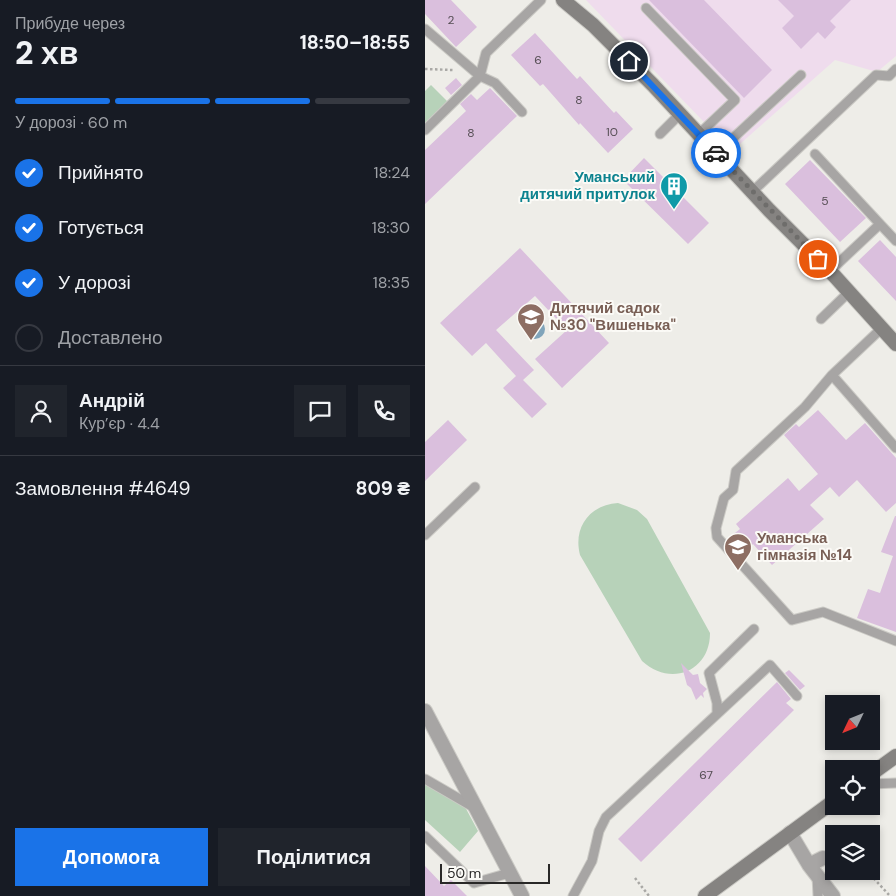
<!DOCTYPE html>
<html lang="uk">
<meta charset="utf-8">
<style>
body{margin:0;font-family:"DM Sans",sans-serif;background:#20242c;color:#f1f3f6;height:100vh;display:flex;flex-direction:column;font-size:19px;white-space:nowrap}
*{box-sizing:border-box;margin:0}
p{font-size:16px;color:#9ea1a6}
.icon{flex:none;width:28px;height:28px;fill:none;stroke:currentColor;stroke-width:2;stroke-linecap:round;stroke-linejoin:round}
.map{position:relative;flex:1;overflow:hidden}
.details{display:flex;flex-direction:column;background:#171b24;width:425px}
.details>*{flex:none}
.needle{width:32px;rotate:227deg}
.tools{position:absolute;left:400px;top:695px;display:grid;gap:10px}
.tools a{display:grid;place-items:center;width:55px;height:55px;border-radius:0px;background:#171b24;box-shadow:0 2px 8px #0003;font-size:25px}
.scale{position:absolute;left:15px;bottom:12px;width:110px;box-sizing:border-box;padding-left:5px;border:2px solid #292827;border-top:0;font-size:14px;line-height:18px;white-space:nowrap;color:#292827;-webkit-text-stroke:4px #fbfaf6;paint-order:stroke}
.pin{position:absolute;display:grid;place-items:center;width:42px;height:42px;color:#fff;margin:-21px;border:2px solid #fff;border-radius:50%;box-shadow:0 1px 5px #0007}
.courier{position:absolute;display:grid;place-items:center;width:50px;height:50px;margin:-25px;border:4px solid #1a73e8;border-radius:50%;background:#fff;color:#222;box-shadow:0 1px 6px #0007}
.overview em{font-style:normal;font-weight:800}
.overview div{display:flex;flex-direction:column-reverse}
.overview{display:flex;align-items:center;justify-content:space-between;height:85px;padding:0 15px}
h1{font-size:32px;font-weight:800;line-height:38px}
.bar{display:grid;grid-template-columns:repeat(4,1fr);gap:8px 5px;align-content:center;height:60px;padding:0 15px}
.bar i{height:6px;border-radius:4px;background:#363941}
.bar .current{background:#1a73e8}
.bar p{grid-column:span 4}
.line{display:flex;align-items:center;gap:12px;padding:0 15px;border-top:1px solid #363941}
.line div{flex:1}
.round{display:grid;place-items:center;flex:none;width:52px;height:52px;border-radius:0px;background:#20242c}
ol{padding:0 15px;list-style:none}
li{display:flex;align-items:center;gap:15px;height:55px}
li p{margin-inline-start:auto}
li .icon{padding:5px;border-radius:50%;background:#1a73e8;color:#fff;stroke-width:4}
li:last-child{color:#9ea1a6}
li i{width:28px;height:28px;border:2px solid #363941;border-radius:50%}
.cta{display:flex;gap:10px;margin-top:auto;padding:10px 15px}
.cta a{flex:1;height:58px;border-radius:0px;background:#1a73e8;color:#fff;font-size:20px;font-weight:800;line-height:58px;text-align:center}
.cta a+a{background:#20242c;color:#f1f3f6}
main{display:flex;flex:1;min-height:0}
.map>svg:first-child{display:block}
.industrial{fill:#efdced}
.green{fill:#b7d2b9}
.water{fill:#80a4ba}
.building{fill:#dabfdd}
.lines{fill:none;stroke-linecap:round;stroke-linejoin:round}
.service-casing{stroke:#cbcac5;stroke-width:11}
.minor-casing{stroke:#cbcac5;stroke-width:16}
.secondary-casing{stroke:#cbcac5;stroke-width:16}
.path{stroke:#a9a8a5;stroke-width:2.5;stroke-dasharray:2.5 2.5;stroke-linecap:butt}
.service{stroke:#a7a5a4;stroke-width:9}
.minor{stroke:#a7a5a4;stroke-width:14}
.secondary{stroke:#858381;stroke-width:14}
.done{stroke:#6e6d6b;stroke-width:5;stroke-dasharray:0 9}
.route{stroke:#1a73e8;stroke-width:6}
.labels{text-anchor:middle;dominant-baseline:central;stroke-width:4;stroke-linejoin:round;paint-order:stroke}
.number-label{font-size:12px;fill:#554e54}
.culture-label{font-size:15px;font-weight:bold;fill:#0d838f;stroke:#fbfaf6;text-anchor:end}
.education-label{font-size:15px;font-weight:bold;fill:#785e54;stroke:#fbfaf6;text-anchor:start}
</style>
<main>
<section class="details">
<div class="overview"><div><h1>2 хв</h1><p>Прибуде через</p></div><em>18:50–18:55</em></div>
<div class="bar"><i class="current"></i><i class="current"></i><i class="current"></i><i></i><p>У дорозі · 60 m</p></div>
<ol>
<li><svg class="icon" aria-label="check" viewBox="0 0 24 24"><path d="M5 12l5 5 9-10"/></svg>Прийнято<p>18:24</p></li>
<li><svg class="icon" aria-label="check" viewBox="0 0 24 24"><path d="M5 12l5 5 9-10"/></svg>Готується<p>18:30</p></li>
<li><svg class="icon" aria-label="check" viewBox="0 0 24 24"><path d="M5 12l5 5 9-10"/></svg>У дорозі<p>18:35</p></li>
<li><i></i>Доставлено</li>
</ol>
<div class="line" style="height:90px"><a class="round"><svg class="icon" aria-label="person" viewBox="0 0 24 24"><circle cx="12" cy="8" r="4"/><path d="M4 21q1-7 8-7t8 7"/></svg></a><div><b>Андрій</b><p>Кур’єр · 4.4</p></div><a class="round"><svg class="icon" aria-label="chat" viewBox="0 0 24 24"><path d="M4 5h16v11H9l-5 4z"/></svg></a><a class="round"><svg class="icon" aria-label="phone" viewBox="0 0 24 24"><path d="M5 4h4l2 5-3 2q2 4 5 5l2-3 5 2v4C11 20 4 13 5 4z"/></svg></a></div>
<div class="line" style="height:65px"><div>Замовлення #4649</div><b>809 ₴</b></div>
<div class="cta"><a>Допомога</a><a>Поділитися</a></div>
</section>
<div class="map">
<svg width="471" height="896" viewBox="0 0 471 896">
<rect width="100%" height="100%" fill="#eeede8"/>
<path class="industrial" d="M 161,0 L 471,0 L 471,56 L 452,72 L 410,60 L 307,151 Z"/>
<path class="green" d="M 6,85 L 23,102 L 0,123 L 0,91 Z
M 193,503 L 212,510 L 222,519 L 285,633 C 285,672 245,687 217,661 L 155,555 C 148,528 164,505 193,503 Z
M 0,781 L 39,805 L 53,831 L 35,852 L 0,820 Z"/>
<path class="water" d="M100 329a10 10 0 1 1 20 0a10 10 0 1 1-20 0Z"/>
<path class="building" d="M 0,0 L 26,0 L 52,27 L 31,47 L 0,14 Z
M 224,0 L 279,0 L 347,70 L 319,98 Z
M 353,0 L 426,0 L 405,21 L 411,27 L 400,39 L 393,32 L 376,49 L 357,28 L 369,16 Z
M 110,33 L 152,79 L 155,76 L 189,113 L 191,111 L 208,129 L 183,153 L 155,123 L 154,125 L 118,84 L 115,86 L 86,55 Z
M 31,78 L 37,85 L 26,95 L 20,88 Z
M 65,88 L 92,116 L 0,204 L 0,150 L 41,111 L 35,104 L 46,94 L 52,100 Z
M 219,158 L 284,223 L 263,244 L 198,180 Z
M 385,160 L 441,218 L 415,242 L 360,184 Z
M 455,240 L 471,257 L 471,301 L 433,261 Z
M 95,248 L 184,343 L 137,388 L 110,359 L 142,330 L 110,296 L 71,330 L 109,370 L 98,380 L 122,404 L 107,418 L 78,388 L 91,376 L 61,343 L 47,356 L 15,323 Z
M 393,410 L 421,440 L 440,423 L 471,458 L 471,503 L 461,512 L 432,480 L 414,497 L 405,487 L 385,505 L 399,519 L 347,565 L 328,544 L 319,552 L 305,537 L 315,529 L 311,524 L 363,478 L 374,491 L 393,474 L 359,435 L 371,424 L 374,427 Z
M 23,420 L 42,440 L 0,481 L 0,442 Z
M 470,516 L 471,516 L 471,632 L 432,618 L 443,589 L 455,593 L 468,556 L 456,552 Z
M 256,663 L 268,675 L 273,674 L 275,683 L 282,689 L 278,693 L 279,698 L 276,695 L 271,700 L 266,688 L 262,685 Z
M 364,670 L 380,686 L 375,690 L 360,673 Z
M 352,682 L 366,699 L 361,703 L 369,710 L 216,862 L 193,839 Z
M 0,866 L 19,886 L 26,880 L 42,896 L 0,896 Z"/>
<g class="lines">
<g class="service-casing">
<path id="service" d="M 221,8 L 310,100 L 274,134
M 0,29 L 55,76 L 70,83 L 97,112
M 0,130 L 55,76 L 61,53 L 116,0
M 235,134 L 255,114
M 292,153 L 376,75
M 390,154 L 455,224
M 327,192 L 451,75 L 464,76 L 471,69
M 405,271 L 455,224 L 471,241
M 396,319 L 424,292
M 457,328 L 407,375 L 471,448
M 407,375 L 380,407 L 311,471 L 308,490 L 299,498 L 291,528 L 292,537 L 367,620 L 398,612 L 471,641
M 0,535 L 50,487
M 292,714 L 292,703 L 284,673 L 329,629
M 0,779 L 50,808
M 446,784 L 471,783
M 0,836 L 49,883 L 84,873
M 392,876 L 393,896
M 148,896 L 167,861 L 174,831 L 181,817 L 345,665 L 372,696"/>
</g>
<g class="minor-casing">
<path id="minor" d="M 0,711 L 97,896
M 365,833 L 384,865 L 408,896
M 384,865 L 398,858"/>
</g>
<g class="secondary-casing">
<path id="secondary" d="M 138,0 L 168,25 L 228,85 L 344,210 L 405,271 L 471,344
M 446,774 L 471,756
M 280,896 L 409,801"/>
</g>
<path class="path" d="M 0,69 L 28,70
M 442,871 L 465,896
M 210,878 L 224,896"/>
<use href="#service" class="service"/>
<use href="#minor" class="minor"/>
<use href="#secondary" class="secondary"/>
</g>
<g class="lines">
<path class="done" d="M 291,153 L 393,259"/>
<path class="route" d="M 204,61 L 291,153"/>
</g>
<defs>
<g id="building-pin" transform="scale(1.4375)"><path d="M0 17L-7.5 6A9.5 9.5 0 1 1 7.5 6Z" fill="#0f9aa8" stroke="#fbfaf6"/><path d="M-4-6H4V6H1V3H-1V6H-4ZM-2.5-4.3h1.7v1.8h-1.7ZM.8-4.3h1.7v1.8H.8ZM-2.5-1h1.7V.8h-1.7ZM.8-1h1.7V.8H.8Z" fill="#fff"/></g>
<g id="school-pin" transform="scale(1.4375)"><path d="M0 17L-7.5 6A9.5 9.5 0 1 1 7.5 6Z" fill="#8d6e63" stroke="#fbfaf6"/><path d="M0-5L7-2L0 1L-7-2ZM-4 1L0 2.5L4 1V4Q0 6-4 4Z" fill="#fff"/></g>
</defs>
<g fill-rule="evenodd">
<use href="#building-pin" x="249" y="186"/>
<use href="#school-pin" x="106" y="317"/>
<use href="#school-pin" x="313" y="547"/>
</g>
<g class="labels">
<g class="number-label">
<text x="26" y="20">2</text>
<text x="113" y="60">6</text>
<text x="154" y="100">8</text>
<text x="187" y="132">10</text>
<text x="46" y="133">8</text>
<text x="400" y="201">5</text>
<text x="281" y="775">67</text>
</g>
<g class="culture-label">
<text x="230" y="177">Уманський<tspan x="230" dy="17">дитячий притулок</tspan></text>
</g>
<g class="education-label">
<text x="125" y="308">Дитячий садок<tspan x="125" dy="17">№30 "Вишенька"</tspan></text>
<text x="332" y="538">Уманська<tspan x="332" dy="17">гімназія №14</tspan></text>
</g>
</g>
</svg>
<div class="tools">
<a><svg class="needle" viewBox="-14 -14 28 28"><path d="M0-13l5 13h-10z" fill="#e53935"/><path d="M0 13l5-13h-10z" fill="#9ea1a6"/></svg></a>
<a><svg class="icon" aria-label="locate" viewBox="0 0 24 24"><circle cx="12" cy="12" r="6"/><path d="M12 2v4M12 18v4M2 12h4M18 12h4"/></svg></a>
<a><svg class="icon" aria-label="layers" viewBox="0 0 24 24"><path d="M12 4l9 5-9 5-9-5zM3 14l9 5 9-5"/></svg></a>
</div>
<div class="scale">50 m</div>
<div class="pin" style="left:393px;top:259px;background:#ea580c"><svg class="icon" aria-label="bag" viewBox="0 0 24 24"><path d="M5 8h14l-1 12H6zM9 8a3 3 0 0 1 6 0"/></svg></div>
<div class="pin" style="left:204px;top:61px;background:#1f2937"><svg class="icon" aria-label="home" viewBox="0 0 24 24"><path d="M3 11l9-7 9 7M6 9v11h12V9"/></svg></div>
<div class="courier" style="left:291px;top:153px"><svg class="icon" aria-label="car" viewBox="0 0 24 24"><path d="M5 17H2v-5l4-1 3-4h7l3 4 3 1v5h-3M9 17h6M6 11h13"/><circle cx="7" cy="17" r="2"/><circle cx="17" cy="17" r="2"/></svg></div>
</div>
</main>
